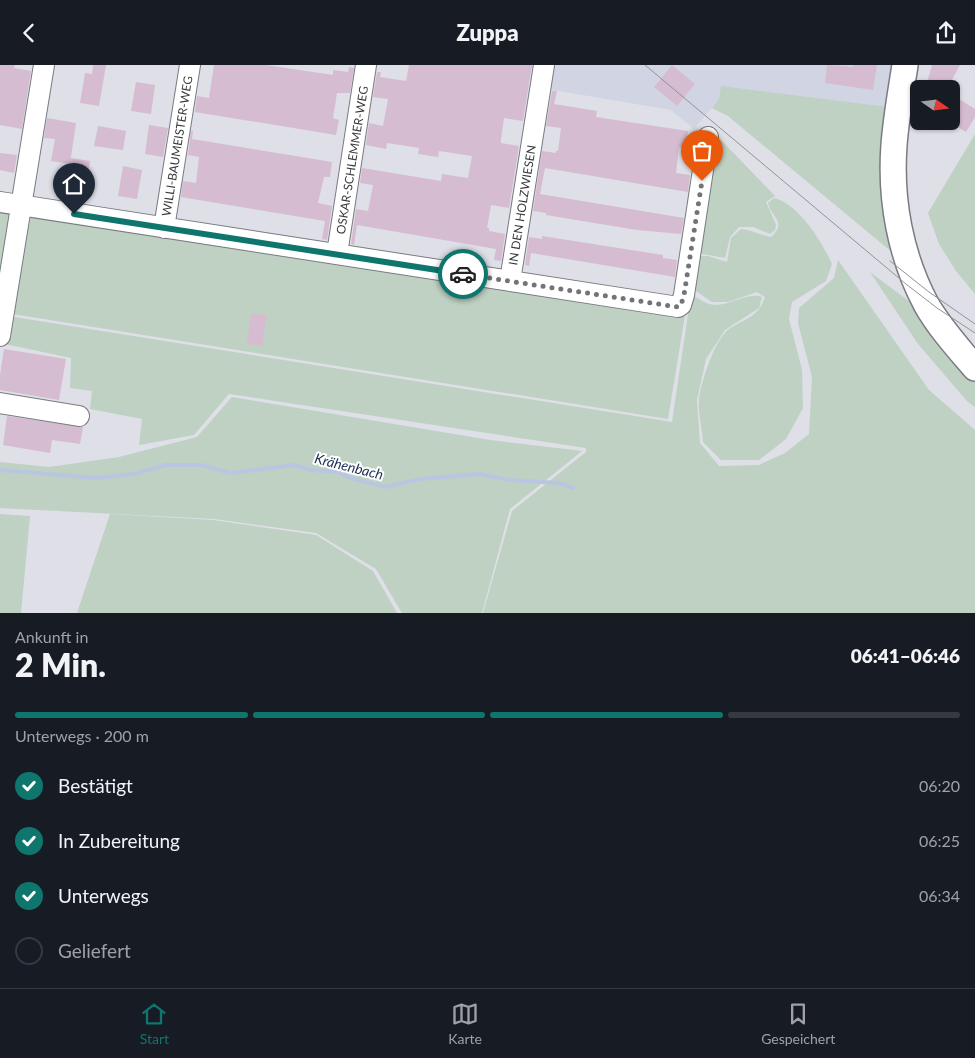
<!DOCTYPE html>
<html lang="de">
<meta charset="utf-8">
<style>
body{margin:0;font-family:Lato,sans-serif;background:#242831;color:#f1f3f6;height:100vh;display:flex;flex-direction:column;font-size:19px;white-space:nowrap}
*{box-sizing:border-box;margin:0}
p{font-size:16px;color:#9ea1a6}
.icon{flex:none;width:28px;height:28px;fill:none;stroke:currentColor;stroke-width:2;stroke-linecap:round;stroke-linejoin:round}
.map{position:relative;height:548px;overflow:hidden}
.sheet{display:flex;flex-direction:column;background:#171b24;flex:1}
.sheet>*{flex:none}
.needle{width:32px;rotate:104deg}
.tools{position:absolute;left:910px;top:15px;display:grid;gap:10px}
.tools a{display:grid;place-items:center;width:50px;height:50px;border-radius:8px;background:#171b24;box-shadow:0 1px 4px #0004;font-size:25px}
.pin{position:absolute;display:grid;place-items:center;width:42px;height:42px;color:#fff;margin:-51px -21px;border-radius:50% 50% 50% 0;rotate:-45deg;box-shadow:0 0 5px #0007}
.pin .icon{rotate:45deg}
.courier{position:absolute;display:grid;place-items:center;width:50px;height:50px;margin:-25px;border:4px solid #0f766e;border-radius:50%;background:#fff;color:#222;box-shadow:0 1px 6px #0007}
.summary em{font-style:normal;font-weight:800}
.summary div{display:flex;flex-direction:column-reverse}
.summary{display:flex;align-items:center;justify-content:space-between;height:85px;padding:0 15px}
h1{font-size:32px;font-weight:800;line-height:38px}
.bar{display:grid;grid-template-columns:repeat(4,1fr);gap:8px 5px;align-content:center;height:60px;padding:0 15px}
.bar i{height:6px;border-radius:4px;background:#363941}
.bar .selected{background:#0f766e}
.bar p{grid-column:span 4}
ol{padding:0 15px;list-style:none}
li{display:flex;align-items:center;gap:15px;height:55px}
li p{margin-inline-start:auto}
li .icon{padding:5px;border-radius:50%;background:#0f766e;color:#fff;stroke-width:4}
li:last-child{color:#9ea1a6}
li i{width:28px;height:28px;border:2px solid #363941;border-radius:50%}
header{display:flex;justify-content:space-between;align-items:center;height:65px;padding:0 15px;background:#171b24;font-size:22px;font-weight:800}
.tabs{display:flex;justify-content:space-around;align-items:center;height:70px;border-top:1px solid #363941;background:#171b24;font-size:14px;color:#9ea1a6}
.tabs a{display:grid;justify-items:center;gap:2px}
.tabs .selected{color:#0f766e}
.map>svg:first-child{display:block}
.built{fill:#d1d4e3}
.green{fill:#bed1c3}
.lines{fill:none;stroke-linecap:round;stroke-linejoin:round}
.stream{stroke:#b8c6e1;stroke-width:4}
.building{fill:#d6bcd1}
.minor-casing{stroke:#797b81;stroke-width:22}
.major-casing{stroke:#797b81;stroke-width:28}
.minor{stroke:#fff;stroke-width:20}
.major{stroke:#fff;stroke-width:25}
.tram{stroke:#929399;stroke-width:1}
.done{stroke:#737478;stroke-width:5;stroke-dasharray:0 9}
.route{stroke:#0f766e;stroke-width:6}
.labels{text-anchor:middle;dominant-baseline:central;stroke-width:4;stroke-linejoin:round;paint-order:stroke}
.street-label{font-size:12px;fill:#393a3c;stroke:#fff}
.water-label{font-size:14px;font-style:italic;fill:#1e3156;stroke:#fff}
</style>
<header><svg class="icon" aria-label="back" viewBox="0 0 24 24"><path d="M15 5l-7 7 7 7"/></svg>Zuppa<svg class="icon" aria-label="share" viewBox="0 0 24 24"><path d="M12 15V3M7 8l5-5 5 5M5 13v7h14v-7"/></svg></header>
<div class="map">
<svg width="975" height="548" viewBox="0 0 975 548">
<rect width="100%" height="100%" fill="#dedfe7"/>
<path class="built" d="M 550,0 L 892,0 L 887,50 L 720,27 L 719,34 L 694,64 L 671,45 L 547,24 Z"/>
<path class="green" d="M 721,21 L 888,42 C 882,92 876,140 893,188 L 728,51 L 712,43 L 719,34 Z
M 975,69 L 975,229 L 956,206 L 939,179 L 928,148 Z
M 717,71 L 775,131 L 766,137 L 776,160 L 775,165 L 770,169 L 753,162 L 739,162 L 730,172 L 725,193 L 697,188 Z
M 774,133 C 799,139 822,177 832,199 L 826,216 L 792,237 L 789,254 L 802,305 L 803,343 L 786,374 L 759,395 L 721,395 L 703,377 C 702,363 698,348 699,334 C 701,317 715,274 729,264 C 746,253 758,253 765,232 L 757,227 L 728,237 L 712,237 L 696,226 L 694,218 L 698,191 L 708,191 L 727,197 L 731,173 L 741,164 C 752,165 760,170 771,172 C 788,156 771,153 768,138 Z
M 0,142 L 685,250 L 668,354 L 0,247 Z
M 838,195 L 929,325 L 975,365 L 975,548 L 483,548 L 512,446 L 586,387 L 586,383 L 229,329 L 194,370 L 139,380 L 142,354 L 90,344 L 92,326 L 70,323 L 71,293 L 5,279 L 8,251 L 672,357 L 691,229 C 696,232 703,237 709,239 C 727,244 746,226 762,232 L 759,243 L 725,265 L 706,294 L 697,335 L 700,378 L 719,401 L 759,400 L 785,388 L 809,369 L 812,312 L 798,258 L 799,243 L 834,213 Z
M 870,207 L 914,240 L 944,286 L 975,315 L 975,342 L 967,336 L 918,279 Z
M 232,332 L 490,375 L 582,386 L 510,444 L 482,548 L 402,548 L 376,504 L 316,468 L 214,454 L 0,443 L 0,397 L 49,402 L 119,392 L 197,372 Z
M 0,449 L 30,451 L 21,548 L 0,548 Z
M 110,449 L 213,455 L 316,470 L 373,506 L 397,548 L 77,548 Z"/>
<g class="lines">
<path class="stream" d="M 0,405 L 96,413 L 134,409 L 166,400 L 201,400 L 231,408 L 294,400 L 311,405 L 337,407 L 354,414 L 385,422 L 420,414 L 479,409 L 509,415 L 559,418 L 573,423"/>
</g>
<path class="building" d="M 0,0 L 15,0 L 14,3 L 31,6 L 22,64 L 0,60 Z
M 93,0 L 106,0 L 99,41 L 80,38 L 85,8 L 92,9 Z
M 214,0 L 266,0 L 333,10 L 333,5 L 348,7 L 349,2 L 354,3 L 350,28 L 337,28 L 333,53 L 339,55 L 336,70 L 195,47 L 197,31 L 209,33 Z
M 409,0 L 532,0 L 523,56 L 504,53 L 501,74 L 501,78 L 519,81 L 509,143 L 491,140 L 487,163 L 489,163 L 489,166 L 505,169 L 501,196 L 494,195 L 496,184 L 357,160 L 354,180 L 351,179 L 356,144 L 368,146 L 373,120 L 360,118 L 362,103 L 441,116 L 442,109 L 468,113 L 472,91 L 439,86 L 438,92 L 418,89 L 419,83 L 387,78 L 386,84 L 366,80 L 369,58 L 383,61 L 388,34 L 373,32 L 377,7 L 381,7 L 380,12 L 406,16 Z
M 672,0 L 695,19 L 677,41 L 654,22 Z
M 827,0 L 853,2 L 854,0 L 877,0 L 873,25 L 825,18 Z
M 932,0 L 960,0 L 947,24 L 925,24 Z
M 136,17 L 155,20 L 151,49 L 131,46 Z
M 552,26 L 557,26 L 554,39 L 597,46 L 596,52 L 688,66 L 687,72 L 696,73 L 694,85 L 679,82 L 676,108 L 690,110 L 688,127 L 545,103 L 540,129 L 684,153 L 681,169 L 637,165 L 546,150 L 546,148 L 533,146 L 542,86 L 556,88 L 556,86 L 558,86 L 561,63 L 546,61 Z
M 951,29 L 975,44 L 975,52 L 966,67 L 951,58 Z
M 47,53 L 76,58 L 70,99 L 51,96 L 55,74 L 44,73 Z
M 149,60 L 168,63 L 163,92 L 145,89 Z
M 98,61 L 126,66 L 123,85 L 94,81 Z
M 191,66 L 193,66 L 192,74 L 332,97 L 330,112 L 324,112 L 318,138 L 332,141 L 327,175 L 322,174 L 325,156 L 181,132 L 183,116 L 196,118 L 199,92 L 188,90 Z
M 0,88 L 17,90 L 14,108 L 0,105 Z
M 71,93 L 90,96 L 85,126 L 66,124 Z
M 123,101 L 142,105 L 137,134 L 118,131 Z
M 542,171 L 663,190 L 663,193 L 677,195 L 675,212 L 531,188 L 529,201 L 525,200 L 529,172 L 542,174 Z
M 251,248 L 267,250 L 262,281 L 247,279 Z
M 4,284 L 66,294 L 59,335 L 0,325 L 0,310 Z
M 7,351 L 83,362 L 80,379 L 52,375 L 50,388 L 3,380 Z"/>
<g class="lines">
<g class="minor-casing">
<path id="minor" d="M 0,137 L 678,242 L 681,240 L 684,230 L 708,72
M 164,163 L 190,0
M 337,189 L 366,0
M 510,216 L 544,0
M 0,271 L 44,0
M 0,338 L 79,351"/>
</g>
<g class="major-casing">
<path id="major" d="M 905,0 C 901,26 896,53 894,80 C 890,134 900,190 926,239 C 939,262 958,283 975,303"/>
</g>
<use href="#minor" class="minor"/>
<use href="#major" class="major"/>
<path class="tram" d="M 645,0 L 906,219 L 937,243 L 975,268
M 890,196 L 929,227 L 975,259"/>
</g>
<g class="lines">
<path class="done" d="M 463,209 L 678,242 L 681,240 L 684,230 L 702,116"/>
<path class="route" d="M 74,149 L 463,209"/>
</g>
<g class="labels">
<g class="street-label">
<text transform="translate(177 81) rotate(-81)">WILLI-BAUMEISTER-WEG</text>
<text transform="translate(352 95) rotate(-81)">OSKAR-SCHLEMMER-WEG</text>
<text transform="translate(522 140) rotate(-81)">IN DEN HOLZWIESEN</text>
</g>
<g class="water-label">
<text transform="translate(349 401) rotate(14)">Krähenbach</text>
</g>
</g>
</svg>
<div class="tools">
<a><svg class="needle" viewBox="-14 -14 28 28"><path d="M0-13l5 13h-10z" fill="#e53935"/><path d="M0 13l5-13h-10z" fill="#9ea1a6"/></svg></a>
</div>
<div class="pin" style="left:702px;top:116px;background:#ea580c"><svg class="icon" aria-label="bag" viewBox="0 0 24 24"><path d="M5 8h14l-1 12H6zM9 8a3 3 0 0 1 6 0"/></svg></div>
<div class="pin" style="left:74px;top:149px;background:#1f2937"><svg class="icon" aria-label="home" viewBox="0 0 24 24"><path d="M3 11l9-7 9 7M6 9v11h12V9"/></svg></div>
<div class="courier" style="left:463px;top:209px"><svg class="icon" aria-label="car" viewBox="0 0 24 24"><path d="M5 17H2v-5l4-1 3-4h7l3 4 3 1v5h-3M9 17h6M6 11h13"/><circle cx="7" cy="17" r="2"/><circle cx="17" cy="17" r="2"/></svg></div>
</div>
<section class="sheet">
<div class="summary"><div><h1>2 Min.</h1><p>Ankunft in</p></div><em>06:41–06:46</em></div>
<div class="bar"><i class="selected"></i><i class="selected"></i><i class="selected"></i><i></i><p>Unterwegs · 200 m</p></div>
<ol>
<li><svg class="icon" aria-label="check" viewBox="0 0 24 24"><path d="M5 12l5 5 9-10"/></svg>Bestätigt<p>06:20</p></li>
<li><svg class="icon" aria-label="check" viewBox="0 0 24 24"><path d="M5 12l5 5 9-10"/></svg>In Zubereitung<p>06:25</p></li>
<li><svg class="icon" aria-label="check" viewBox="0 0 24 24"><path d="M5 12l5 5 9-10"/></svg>Unterwegs<p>06:34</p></li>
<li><i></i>Geliefert</li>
</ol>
</section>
<nav class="tabs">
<a class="selected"><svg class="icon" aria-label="home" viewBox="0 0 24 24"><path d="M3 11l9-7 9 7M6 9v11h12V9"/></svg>Start</a>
<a><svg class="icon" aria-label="map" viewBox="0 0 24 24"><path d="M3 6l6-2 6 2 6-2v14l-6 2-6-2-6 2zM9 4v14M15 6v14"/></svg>Karte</a>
<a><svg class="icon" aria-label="saved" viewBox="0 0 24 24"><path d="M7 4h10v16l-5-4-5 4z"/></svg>Gespeichert</a>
</nav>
